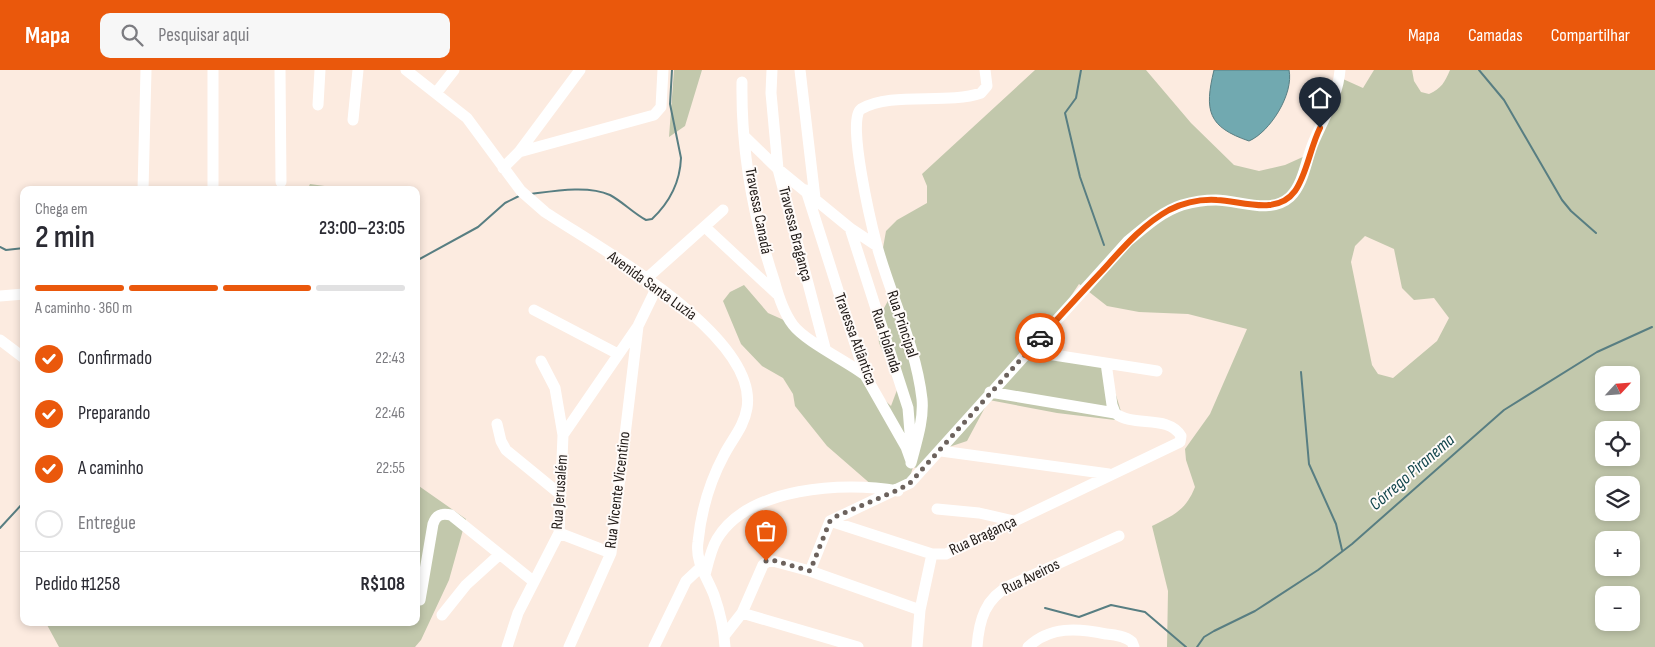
<!DOCTYPE html>
<html lang="pt">
<meta charset="utf-8">
<style>
body{margin:0;font-family:"Sofia Sans Condensed",sans-serif;background:#f7f7f7;color:#2b2b33;height:100vh;display:flex;flex-direction:column;font-size:19px;white-space:nowrap}
*{box-sizing:border-box;margin:0}
p{font-size:16px;color:#7c7c81}
.icon{flex:none;width:28px;height:28px;fill:none;stroke:currentColor;stroke-width:2;stroke-linecap:round;stroke-linejoin:round}
.map{position:relative;flex:1;overflow:hidden}
.panel{position:absolute;left:20px;top:116px;width:400px;height:440px;display:flex;flex-direction:column;background:#fff;border-radius:10px;box-shadow:0 2px 8px #0003}
.panel>*{flex:none}
.needle{width:32px;rotate:64deg}
.tools{position:absolute;left:1595px;top:296px;display:grid;gap:10px}
.tools a{display:grid;place-items:center;width:45px;height:45px;border-radius:10px;background:#fff;box-shadow:0 2px 8px #0003;font-size:25px}
.pin{position:absolute;display:grid;place-items:center;width:42px;height:42px;color:#fff;margin:-51px -21px;border-radius:50% 50% 50% 0;rotate:-45deg;box-shadow:0 0 5px #0007}
.pin .icon{rotate:45deg}
.courier{position:absolute;display:grid;place-items:center;width:50px;height:50px;margin:-25px;border:4px solid #ea580c;border-radius:50%;background:#fff;color:#222;box-shadow:0 1px 6px #0007}
.head em{font-style:normal;font-weight:600}
.head div{display:flex;flex-direction:column-reverse}
.head{display:flex;align-items:center;justify-content:space-between;height:85px;padding:0 15px}
h1{font-size:32px;font-weight:600;line-height:38px}
.bar{display:grid;grid-template-columns:repeat(4,1fr);gap:8px 5px;align-content:center;height:60px;padding:0 15px}
.bar i{height:6px;border-radius:4px;background:#e1e1e2}
.bar .selected{background:#ea580c}
.bar p{grid-column:span 4}
.line{display:flex;align-items:center;gap:12px;padding:0 15px;border-top:1px solid #e1e1e2}
.line div{flex:1}
ol{padding:0 15px;list-style:none}
li{display:flex;align-items:center;gap:15px;height:55px}
li p{margin-inline-start:auto}
li .icon{padding:5px;border-radius:50%;background:#ea580c;color:#fff;stroke-width:4}
li:last-child{color:#7c7c81}
li i{width:28px;height:28px;border:2px solid #e1e1e2;border-radius:50%}
header{display:flex;align-items:center;gap:30px;box-sizing:border-box;height:70px;padding:0 25px;background:#ea580c;color:#fff}
header strong{font-size:24px}
nav{display:flex;gap:28px;margin-inline-start:auto;font-size:18px}
.search{width:350px;height:45px;background:#f7f7f7;display:flex;align-items:center;gap:12px;box-sizing:border-box;padding:0 18px;border-radius:10px;color:#7c7c81;font-size:19px}
.map>svg:first-child{display:block}
.green{fill:#c2c8ac;fill-rule:evenodd}
.water{fill:#71a9b0;stroke:#587e82}
.lines{fill:none;stroke-linecap:round;stroke-linejoin:round}
.stream{stroke:#587e82;stroke-width:2}
.minor{stroke:#fff;stroke-width:11}
.done{stroke:#6c625d;stroke-width:5;stroke-dasharray:0 9}
.route{stroke:#ea580c;stroke-width:6}
.labels{text-anchor:middle;dominant-baseline:central;stroke-width:4;stroke-linejoin:round;paint-order:stroke}
.street-label{font-size:16px;fill:#1f1916;stroke:#fffbf9}
.water-label{font-size:18px;font-style:italic;fill:#12464c;stroke:#fffbf9}
</style>
<header>
<strong>Mapa</strong>
<div class="search"><svg class="icon" aria-label="search" viewBox="0 0 24 24"><circle cx="10" cy="10" r="6"/><path d="M15 15l6 6"/></svg>Pesquisar aqui</div>
<nav><a>Mapa</a><a>Camadas</a><a>Compartilhar</a></nav>
</header>
<div class="map">
<svg width="1655" height="577" viewBox="0 0 1655 577">
<rect width="100%" height="100%" fill="#fcebe0"/>
<path class="green" d="M 674,0 L 702,0 L 685,56 L 669,67 Z
M 1035,0 L 1146,0 L 1191,53 L 1234,95 L 1259,101 L 1285,95 L 1305,86 L 1343,9 L 1363,18 L 1374,0 L 1412,0 L 1414,11 L 1421,22 L 1429,24 C 1441,19 1445,12 1450,0 L 1655,0 L 1655,577 L 1167,577 L 1168,521 L 1152,456 C 1174,445 1186,440 1195,417 L 1186,390 L 1185,379 L 1210,344 L 1247,259 L 1188,244 L 1139,242 L 1107,236 L 1079,214 L 1032,284 L 1110,290 L 1112,312 L 1123,348 L 1115,350 L 1057,343 L 989,330 L 967,371 L 949,377 L 917,398 L 913,397 L 909,410 L 897,417 L 873,416 L 827,376 L 795,336 L 793,324 L 783,308 L 762,296 L 741,274 L 723,231 L 730,222 L 744,215 L 768,243 L 786,251 L 832,281 L 891,336 L 897,320 L 895,307 L 879,273 L 877,251 L 890,227 L 881,189 L 886,161 L 897,150 L 927,133 L 927,116 L 922,104 ZM 1365,166 L 1394,179 L 1402,218 L 1414,230 L 1434,228 L 1449,248 L 1437,271 L 1393,308 L 1378,304 L 1372,295 L 1351,192 L 1355,176 ZM 1604,305 L 1631,305 L 1631,332 L 1604,332 ZM 1604,360 L 1631,360 L 1631,388 L 1604,388 ZM 1604,415 L 1631,415 L 1631,442 L 1604,442 ZM 1604,470 L 1631,470 L 1631,498 L 1604,498 ZM 1604,525 L 1631,525 L 1631,552 L 1604,552 Z
M 310,114 L 339,118 L 340,120 L 307,120 Z
M 416,414 L 466,449 L 449,510 L 421,570 L 415,577 L 59,577 L 46,553 L 416,552 Z"/>
<path class="water" d="M 1214,0 L 1289,0 C 1294,24 1270,62 1249,71 C 1208,57 1204,41 1214,0 Z"/>
<g class="lines">
<path class="stream" d="M 1081,0 L 1076,28 L 1065,43 L 1080,107 L 1104,175
M 1479,0 L 1504,30 L 1562,130 L 1571,141 L 1596,163
M 531,124 C 554,121 588,115 610,125 C 623,132 633,143 646,150 L 652,149 C 670,132 680,113 681,88 L 670,34 L 672,0
M 0,177 L 6,180 L 24,178
M 416,191 L 478,157 L 505,133 L 519,126
M 1301,302 L 1309,394 L 1336,454 L 1342,480
M 0,458 L 24,432
M 1045,538 L 1079,547 L 1111,535 L 1145,542 L 1186,577
M 1197,577 L 1204,567 L 1214,561 L 1255,541 L 1318,500 L 1352,474 L 1504,340 L 1597,282 L 1652,257"/>
<path class="minor" d="M 280,0 L 281,112
M 406,0 L 467,48 L 521,121 L 545,142 C 597,177 759,265 747,338 C 744,357 732,369 724,385 C 710,411 701,442 698,472 C 695,492 707,507 714,525 C 720,542 724,560 725,577
M 772,0 L 771,23 L 778,99 L 825,278
M 800,0 L 815,128
M 742,12 C 741,79 753,147 774,210 C 778,225 783,242 793,255 C 805,271 846,291 865,305
M 436,23 L 454,0
M 318,35 L 320,0
M 353,50 L 358,0
M 745,67 L 778,99 L 850,158 L 877,176
M 519,82 L 654,45 L 661,37 L 663,0
M 503,98 L 519,82 L 580,0
M 143,120 L 146,0
M 213,120 L 213,0
M 806,120 L 865,305 L 906,377 L 911,391
M 705,157 L 777,224
M 850,158 L 908,338 L 911,375
M 646,209 L 723,140
M 0,226 L 24,224
M 534,240 L 618,284
M 0,270 L 24,288
M 1028,281 L 1157,301
M 990,322 L 1115,343
M 497,354 L 501,371 L 506,380 L 561,425
M 563,365 L 638,256 L 657,217
M 941,381 L 1109,404
M 911,393 C 916,373 924,350 922,329 C 916,276 891,227 877,176 C 872,157 846,49 861,39 C 891,21 947,35 981,23 L 987,16 L 985,0
M 937,439 L 979,443 L 1014,451
M 830,451 L 932,484 L 946,484 L 1180,372 L 1181,366 C 1168,344 1133,358 1115,343 L 1112,335 L 1106,293
M 559,463 L 611,483
M 810,501 L 830,451 L 910,413 L 1128,171 C 1145,157 1161,142 1182,135 C 1192,132 1205,130 1216,130 C 1239,130 1270,145 1290,127 C 1304,114 1306,89 1314,71 C 1324,47 1338,26 1340,0
M 705,505 C 708,493 711,479 717,469 C 748,417 844,411 898,421
M 420,530 L 433,454 C 436,445 441,443 451,445 L 533,511
M 742,543 L 858,577
M 442,545 L 466,515 L 499,485
M 724,566 L 742,543 L 763,495 L 769,490 L 810,501 L 920,540
M 507,577 L 518,543 L 559,463 L 563,365 L 555,318 L 541,291
M 569,577 L 611,483 L 638,256
M 654,577 L 686,511 L 701,497
M 917,577 L 920,540 L 932,484
M 977,577 C 979,550 985,528 1011,515 L 1119,466
M 1028,577 C 1050,556 1078,558 1106,564 C 1115,565 1125,566 1132,572 L 1134,577"/>
</g>
<g class="lines">
<path class="done" d="M 766,491 L 772,490 L 810,501 L 830,451 L 837,446 L 898,420 L 910,413 L 1040,268"/>
<path class="route" d="M 1040,268 C 1061,245 1081,223 1102,201 C 1122,179 1142,155 1169,140 C 1183,133 1201,129 1217,130 C 1242,131 1277,146 1295,121 C 1307,104 1310,78 1320,58"/>
</g>
<g class="labels">
<g class="street-label">
<text transform="translate(758 141) rotate(79)">Travessa Canadá</text>
<text transform="translate(795 164) rotate(76)">Travessa Bragança</text>
<text transform="translate(652 216) rotate(36)">Avenida Santa Luzia</text>
<text transform="translate(902 254) rotate(72)">Rua Principal</text>
<text transform="translate(855 269) rotate(70)">Travessa Atlântica</text>
<text transform="translate(886 271) rotate(72)">Rua Holanda</text>
<text transform="translate(618 420) rotate(-83)">Rua Vicente Vicentino</text>
<text transform="translate(560 422) rotate(-86)">Rua Jerusalém</text>
<text transform="translate(983 466) rotate(-25)">Rua Bragança</text>
<text transform="translate(1031 507) rotate(-26)">Rua Aveiros</text>
</g>
<g class="water-label">
<text transform="translate(1412 402) rotate(-41)">Córrego Piranema</text>
</g>
</g>
</svg>
<div class="tools">
<a><svg class="needle" viewBox="-14 -14 28 28"><path d="M0-13l5 13h-10z" fill="#e53935"/><path d="M0 13l5-13h-10z" fill="#7c7c81"/></svg></a>
<a><svg class="icon" aria-label="locate" viewBox="0 0 24 24"><circle cx="12" cy="12" r="6"/><path d="M12 2v4M12 18v4M2 12h4M18 12h4"/></svg></a>
<a><svg class="icon" aria-label="layers" viewBox="0 0 24 24"><path d="M12 4l9 5-9 5-9-5zM3 14l9 5 9-5"/></svg></a>
<a>+</a>
<a>−</a>
</div>
<div class="pin" style="left:766px;top:491px;background:#ea580c"><svg class="icon" aria-label="bag" viewBox="0 0 24 24"><path d="M5 8h14l-1 12H6zM9 8a3 3 0 0 1 6 0"/></svg></div>
<div class="pin" style="left:1320px;top:58px;background:#1f2937"><svg class="icon" aria-label="home" viewBox="0 0 24 24"><path d="M3 11l9-7 9 7M6 9v11h12V9"/></svg></div>
<div class="courier" style="left:1040px;top:268px"><svg class="icon" aria-label="car" viewBox="0 0 24 24"><path d="M5 17H2v-5l4-1 3-4h7l3 4 3 1v5h-3M9 17h6M6 11h13"/><circle cx="7" cy="17" r="2"/><circle cx="17" cy="17" r="2"/></svg></div>
<section class="panel">
<div class="head"><div><h1>2 min</h1><p>Chega em</p></div><em>23:00–23:05</em></div>
<div class="bar"><i class="selected"></i><i class="selected"></i><i class="selected"></i><i></i><p>A caminho · 360 m</p></div>
<ol>
<li><svg class="icon" aria-label="check" viewBox="0 0 24 24"><path d="M5 12l5 5 9-10"/></svg>Confirmado<p>22:43</p></li>
<li><svg class="icon" aria-label="check" viewBox="0 0 24 24"><path d="M5 12l5 5 9-10"/></svg>Preparando<p>22:46</p></li>
<li><svg class="icon" aria-label="check" viewBox="0 0 24 24"><path d="M5 12l5 5 9-10"/></svg>A caminho<p>22:55</p></li>
<li><i></i>Entregue</li>
</ol>
<div class="line" style="height:65px"><div>Pedido #1258</div><b>R$108</b></div>
</section>
</div>
